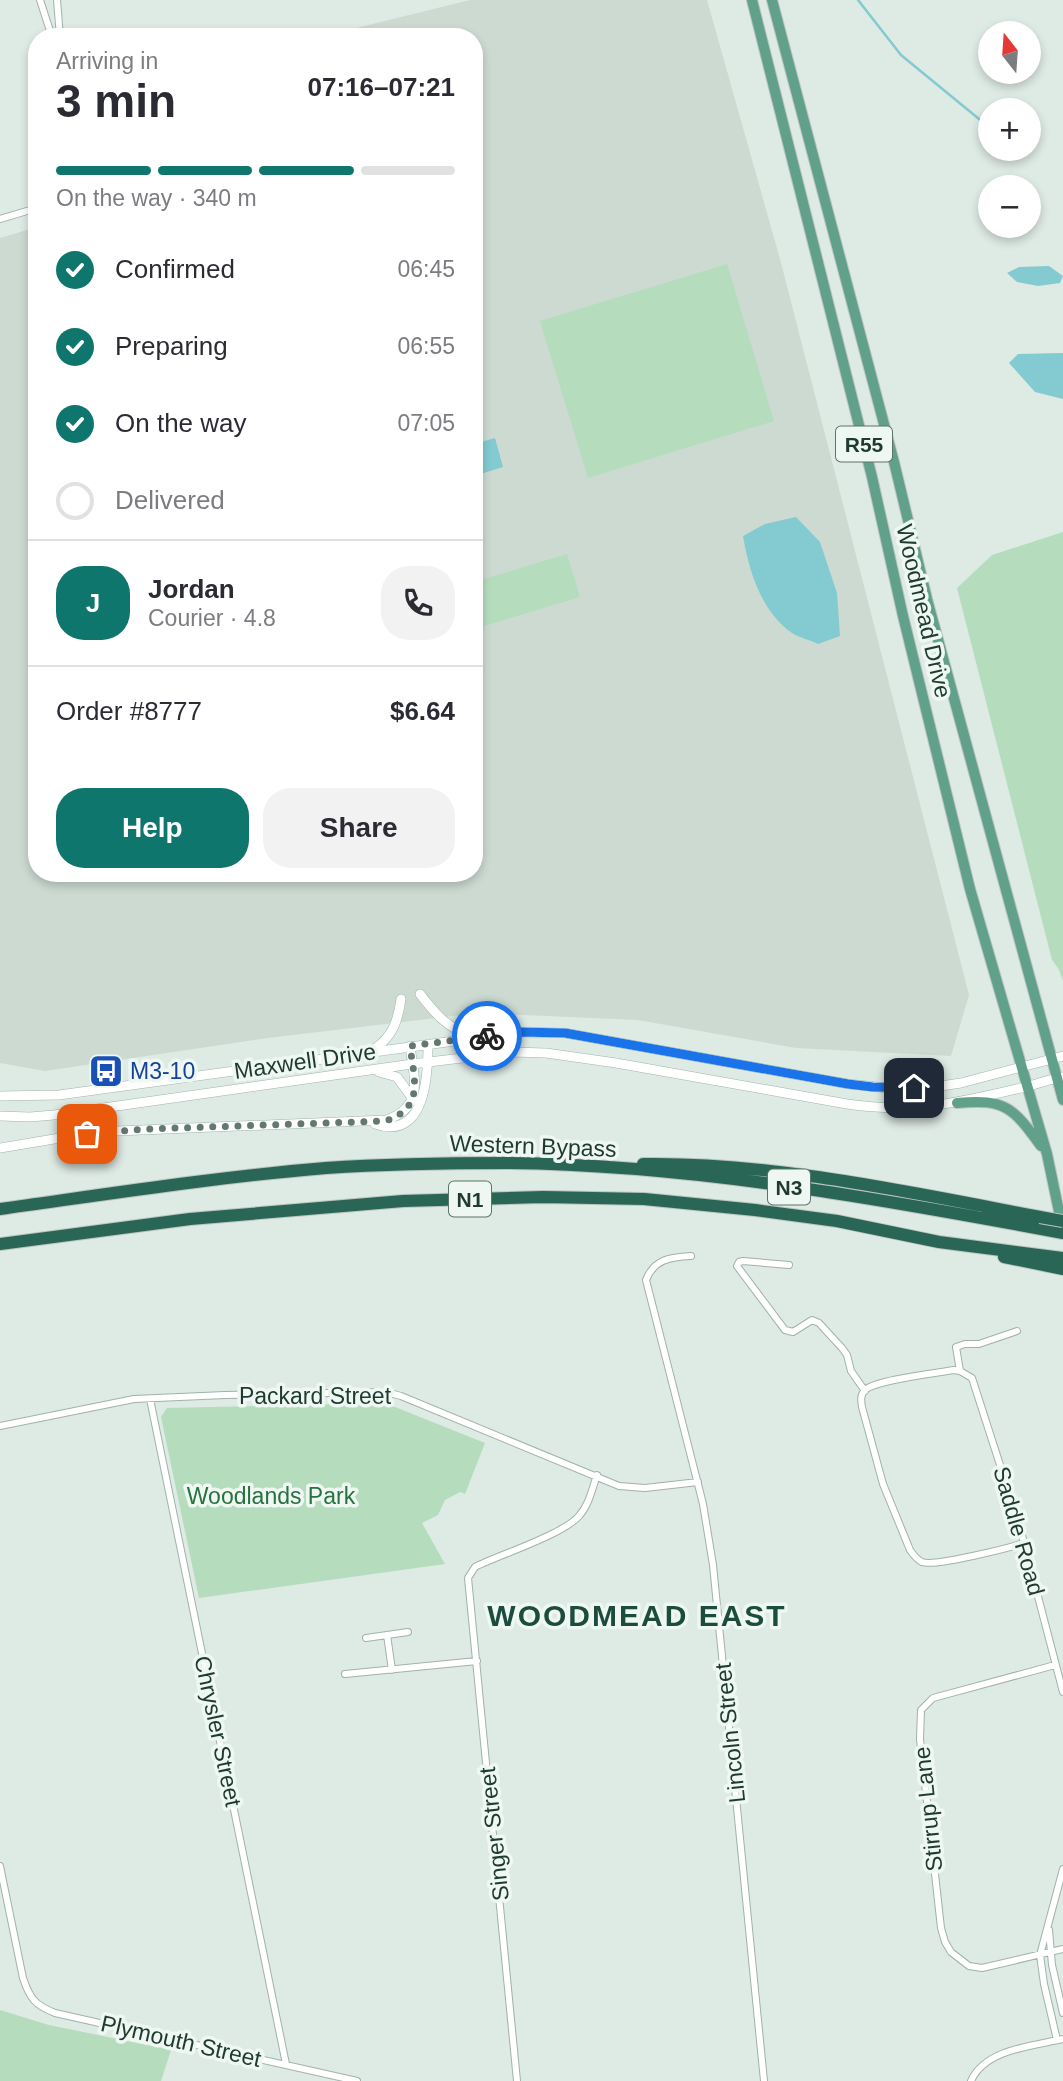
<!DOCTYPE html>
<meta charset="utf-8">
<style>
body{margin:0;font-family:Arial,sans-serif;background:#f2f2f3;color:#2b2b33;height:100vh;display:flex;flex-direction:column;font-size:26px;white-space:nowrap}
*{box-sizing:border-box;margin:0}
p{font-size:23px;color:#7c7c81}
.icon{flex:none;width:38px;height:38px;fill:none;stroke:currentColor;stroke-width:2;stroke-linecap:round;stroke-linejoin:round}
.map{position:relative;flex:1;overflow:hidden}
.side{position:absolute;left:28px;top:28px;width:455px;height:854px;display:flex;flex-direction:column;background:#fff;border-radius:28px;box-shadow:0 4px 10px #0003}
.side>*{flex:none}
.needle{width:46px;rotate:343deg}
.fabs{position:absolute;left:978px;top:21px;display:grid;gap:14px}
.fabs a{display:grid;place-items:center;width:63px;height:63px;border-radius:50%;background:#fff;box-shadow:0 4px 10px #0003;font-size:35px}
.pin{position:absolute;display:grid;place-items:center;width:60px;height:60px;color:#fff;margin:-30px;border-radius:14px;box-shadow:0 4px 10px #0006}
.courier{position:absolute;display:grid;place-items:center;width:70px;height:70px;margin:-35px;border:5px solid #1a73e8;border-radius:50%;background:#fff;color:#222;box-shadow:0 2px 9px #0007}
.headline em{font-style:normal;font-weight:700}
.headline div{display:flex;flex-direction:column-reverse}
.headline{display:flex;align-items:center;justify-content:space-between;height:119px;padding:0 28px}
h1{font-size:46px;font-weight:700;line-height:52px}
.bar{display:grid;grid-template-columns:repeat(4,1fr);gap:10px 7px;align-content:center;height:84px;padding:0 28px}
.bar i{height:9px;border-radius:5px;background:#e1e1e2}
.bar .on{background:#0f766e}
.bar p{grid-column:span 4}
.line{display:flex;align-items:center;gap:18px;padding:0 28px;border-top:2px solid #e1e1e2}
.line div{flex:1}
.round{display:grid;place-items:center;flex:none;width:74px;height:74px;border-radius:28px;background:#f2f2f3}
ol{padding:0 28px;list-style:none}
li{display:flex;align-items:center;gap:21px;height:77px}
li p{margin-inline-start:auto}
li .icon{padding:7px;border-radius:50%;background:#0f766e;color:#fff;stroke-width:4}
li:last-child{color:#7c7c81}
li i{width:38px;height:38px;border:4px solid #e1e1e2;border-radius:50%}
.primary-button{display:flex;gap:14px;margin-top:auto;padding:14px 28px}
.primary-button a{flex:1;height:80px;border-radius:28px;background:#0f766e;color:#fff;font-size:28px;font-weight:700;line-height:80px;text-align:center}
.primary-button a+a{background:#f2f2f3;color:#2b2b33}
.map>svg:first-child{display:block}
.built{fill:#ccdad2}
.green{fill:#b6dcbe}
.water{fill:#83cad1}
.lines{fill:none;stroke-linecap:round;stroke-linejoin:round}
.stream{stroke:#83cad1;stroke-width:2.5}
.minor-casing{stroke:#a1b2ab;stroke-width:8}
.secondary-casing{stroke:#9db6ab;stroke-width:10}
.primary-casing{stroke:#bcc4c1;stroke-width:12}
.motorway-casing{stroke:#bcc4c1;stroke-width:14}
.minor{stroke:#fff;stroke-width:6}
.secondary{stroke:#fff;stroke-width:9}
.primary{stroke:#61a18c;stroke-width:10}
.motorway{stroke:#2a6656;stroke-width:12}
.motorway-bridge-casing{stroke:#bcc4c1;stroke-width:14;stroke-linecap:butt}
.motorway-bridge{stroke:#2a6656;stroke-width:12}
.done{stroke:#627870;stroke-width:7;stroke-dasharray:0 12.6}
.route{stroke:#1a73e8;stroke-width:9}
.labels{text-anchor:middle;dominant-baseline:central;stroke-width:7;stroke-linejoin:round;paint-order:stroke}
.shield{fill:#eef7f2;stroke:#5d736b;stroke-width:2}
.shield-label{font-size:21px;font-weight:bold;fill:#1f3a31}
.street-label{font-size:23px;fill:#1f3a31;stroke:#eef7f2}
.transit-label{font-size:23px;fill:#164399;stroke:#eef7f2;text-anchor:start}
.park-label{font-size:23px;fill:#297140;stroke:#eef7f2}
.district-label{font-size:30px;font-weight:bold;letter-spacing:2px;fill:#1b4c3d;stroke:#eef7f2}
</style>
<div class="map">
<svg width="1063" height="2081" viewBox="0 0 1063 2081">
<rect width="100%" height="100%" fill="#deeae4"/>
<path class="built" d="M 470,0 L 707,0 L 780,259 L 969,995 L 951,1056 L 796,1048 L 638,1020 L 478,1013 L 268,1038 L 45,1071 L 0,1063 L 0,238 L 37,227 L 37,873 L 474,873 L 474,37 L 320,37 Z"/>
<path class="green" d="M 727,264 L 774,421 L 588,478 L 540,321 Z
M 1063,532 L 1063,981 L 1058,968 L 1052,960 L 957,588 L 992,555 Z
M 567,554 L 580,597 L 474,629 L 474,582 Z
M 385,1403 L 485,1443 L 465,1494 L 460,1492 L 445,1500 L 438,1515 L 422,1523 L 445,1564 L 199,1598 L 161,1417 L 167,1408 Z
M 0,2010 L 49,2025 L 171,2050 L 161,2081 L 0,2081 Z"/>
<path class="water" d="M 1049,266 L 1063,276 L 1060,283 L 1038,286 L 1017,282 L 1007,273 L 1019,267 Z
M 1063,353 L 1063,399 L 1035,392 L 1009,363 L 1018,354 Z
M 495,438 L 503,467 L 474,476 L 474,444 Z
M 796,517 L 820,542 L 837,593 L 840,636 L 818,644 C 810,640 800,638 792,633 C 761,611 749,571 743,536 L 765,524 Z"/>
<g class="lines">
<path class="stream" d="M 858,0 L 901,55 L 990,128"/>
<g class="minor-casing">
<path id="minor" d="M 40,0 L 52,37
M 57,0 L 60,37
M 0,219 L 37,208
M 691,1256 C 671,1257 654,1259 646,1280 L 703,1504 L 713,1565 L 764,2081
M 789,1265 L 743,1261 L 739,1262 L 737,1266 L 785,1330 L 793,1332 L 812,1320 L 819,1323 L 842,1348 L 847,1355 L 851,1371 L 865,1391
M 960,1371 L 956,1347 L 965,1344 L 979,1344 L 1017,1331
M 150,1399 L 286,2064
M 0,1426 L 134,1399 L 225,1395 L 386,1392 L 401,1396 L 619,1486 L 645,1488 L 698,1482
M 1024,1543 C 1008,1548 934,1567 922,1562 C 916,1559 913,1554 910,1550 L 883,1484 L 862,1407 C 861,1401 860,1395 865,1390 C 875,1380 937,1373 954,1370 L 960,1371 L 972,1378 L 1019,1524 L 1063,1692
M 387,1635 L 392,1670
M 366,1638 L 408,1632
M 1055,1665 L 933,1698 L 921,1710 L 920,1739 L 941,1928 L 945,1942 L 951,1952 L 969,1966 L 982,1968 L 1063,1949
M 345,1674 L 477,1661
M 0,1866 L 23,1978 C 30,1999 35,2005 55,2013 L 357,2081
M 1049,1930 L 1052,1965 L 1063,2013
M 1057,2040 L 1044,1984 L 1040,1955 L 1063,1869
M 517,2081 L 468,1578 L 475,1567 C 499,1555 564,1534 579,1516 C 589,1505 592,1489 597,1475
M 971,2081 C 985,2049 1033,2046 1063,2039"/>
</g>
<g class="secondary-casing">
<path id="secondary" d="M 420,994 C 436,1015 446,1026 471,1037
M 374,1049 C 393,1037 398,1020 401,999
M 379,1072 L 397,1077 L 413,1099
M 0,1096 L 59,1095 L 520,1032 L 565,1033 L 848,1084 L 897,1089 L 927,1088 L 961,1083 L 1063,1056
M 0,1116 L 30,1117 L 54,1115 L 412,1064 L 512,1052 L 546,1053 L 616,1063 L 847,1104 C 913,1114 957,1103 1021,1088 C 1035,1085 1049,1079 1063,1077
M 375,1124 C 425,1141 428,1077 428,1044
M 0,1148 L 66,1137 L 117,1131 L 386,1120 C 425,1107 414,1078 410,1046"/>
</g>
<g class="primary-casing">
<path id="primary" d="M 752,0 L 872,477 L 903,616 L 970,889 L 1047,1154 L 1062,1226
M 772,0 L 894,462 L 927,599 L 1063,1100
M 957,1103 C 1006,1098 1014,1109 1041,1146"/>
</g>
<g class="motorway-casing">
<path id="motorway" d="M 643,1164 C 772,1162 914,1193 1040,1217
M 0,1209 C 108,1194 217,1177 326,1168 C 386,1164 448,1163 509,1163 C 694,1165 881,1199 1063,1233
M 0,1244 L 190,1219 L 403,1201 L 543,1197 L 644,1199 L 755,1210 L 837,1221 L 939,1242 L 1063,1258
M 1004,1257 L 1063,1269"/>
</g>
<use href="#minor" class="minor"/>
<use href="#secondary" class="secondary"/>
<use href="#primary" class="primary"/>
<use href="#motorway" class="motorway"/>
<g class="motorway-bridge-casing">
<path id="motorway-bridge" d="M 1040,1217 L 1063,1221"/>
</g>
<use href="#motorway-bridge" class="motorway-bridge"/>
</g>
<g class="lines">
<path class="done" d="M 87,1134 L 147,1129 L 386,1121 C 425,1107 414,1079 410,1046 L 487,1036"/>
<path class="route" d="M 487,1036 L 520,1032 L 565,1033 L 848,1084 L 873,1087 L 914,1088"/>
</g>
<defs>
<g id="bus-square" transform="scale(1.75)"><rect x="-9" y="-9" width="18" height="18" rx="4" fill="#1a4fb4" stroke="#eef7f2"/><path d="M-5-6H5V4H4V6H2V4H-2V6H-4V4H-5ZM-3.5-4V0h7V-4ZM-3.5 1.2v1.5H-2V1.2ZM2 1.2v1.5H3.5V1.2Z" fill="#fff"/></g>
</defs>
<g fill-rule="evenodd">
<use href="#bus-square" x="106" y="1071"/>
</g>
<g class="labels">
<g class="shield">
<rect x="836" y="426.5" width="56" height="35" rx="5"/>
<rect x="768" y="1169.5" width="42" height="35" rx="5"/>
<rect x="449" y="1181.5" width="42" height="35" rx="5"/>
</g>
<g class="shield-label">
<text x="864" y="444">R55</text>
<text x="789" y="1187">N3</text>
<text x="470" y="1199">N1</text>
</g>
<g class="street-label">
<text transform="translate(924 611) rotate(77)">Woodmead Drive</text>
<text transform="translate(305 1061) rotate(-8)">Maxwell Drive</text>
<text transform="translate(533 1146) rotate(2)">Western Bypass</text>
<text x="315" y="1396">Packard Street</text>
<text transform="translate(1019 1531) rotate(74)">Saddle Road</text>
<text transform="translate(218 1731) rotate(78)">Chrysler Street</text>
<text transform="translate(730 1733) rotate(-96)">Lincoln Street</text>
<text transform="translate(928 1809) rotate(-96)">Stirrup Lane</text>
<text transform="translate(494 1834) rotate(-96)">Singer Street</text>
<text transform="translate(181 2041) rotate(13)">Plymouth Street</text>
</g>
<g class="transit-label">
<text x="130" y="1071">M3-10</text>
</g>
<g class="park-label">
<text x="271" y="1496">Woodlands Park</text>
</g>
<g class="district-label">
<text x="637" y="1615">WOODMEAD EAST</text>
</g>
</g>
</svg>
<div class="fabs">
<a><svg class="needle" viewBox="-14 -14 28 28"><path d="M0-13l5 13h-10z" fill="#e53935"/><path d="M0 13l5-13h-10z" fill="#7c7c81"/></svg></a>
<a>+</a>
<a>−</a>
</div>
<div class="pin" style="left:87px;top:1134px;background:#ea580c"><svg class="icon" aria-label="bag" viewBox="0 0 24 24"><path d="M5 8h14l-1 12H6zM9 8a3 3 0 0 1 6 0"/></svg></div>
<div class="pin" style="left:914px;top:1088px;background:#1f2937"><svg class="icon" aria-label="home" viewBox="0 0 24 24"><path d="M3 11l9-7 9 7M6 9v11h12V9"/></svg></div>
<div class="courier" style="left:487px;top:1036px"><svg class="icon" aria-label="bike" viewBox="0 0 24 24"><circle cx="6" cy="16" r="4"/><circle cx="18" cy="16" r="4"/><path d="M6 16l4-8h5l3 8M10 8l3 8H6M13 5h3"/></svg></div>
<section class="side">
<div class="headline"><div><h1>3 min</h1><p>Arriving in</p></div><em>07:16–07:21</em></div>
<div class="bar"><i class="on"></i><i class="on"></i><i class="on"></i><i></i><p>On the way · 340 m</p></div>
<ol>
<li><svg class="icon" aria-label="check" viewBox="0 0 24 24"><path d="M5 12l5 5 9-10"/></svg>Confirmed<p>06:45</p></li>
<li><svg class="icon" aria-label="check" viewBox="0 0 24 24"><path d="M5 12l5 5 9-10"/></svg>Preparing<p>06:55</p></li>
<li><svg class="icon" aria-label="check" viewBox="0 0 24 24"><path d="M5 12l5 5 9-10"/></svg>On the way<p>07:05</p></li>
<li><i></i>Delivered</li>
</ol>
<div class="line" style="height:126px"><b class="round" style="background:#0f766e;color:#fff">J</b><div><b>Jordan</b><p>Courier · 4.8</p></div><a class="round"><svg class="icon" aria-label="phone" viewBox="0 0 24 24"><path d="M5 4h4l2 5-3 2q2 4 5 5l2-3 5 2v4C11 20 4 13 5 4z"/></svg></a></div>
<div class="line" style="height:91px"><div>Order #8777</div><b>$6.64</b></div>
<div class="primary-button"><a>Help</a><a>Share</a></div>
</section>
</div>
